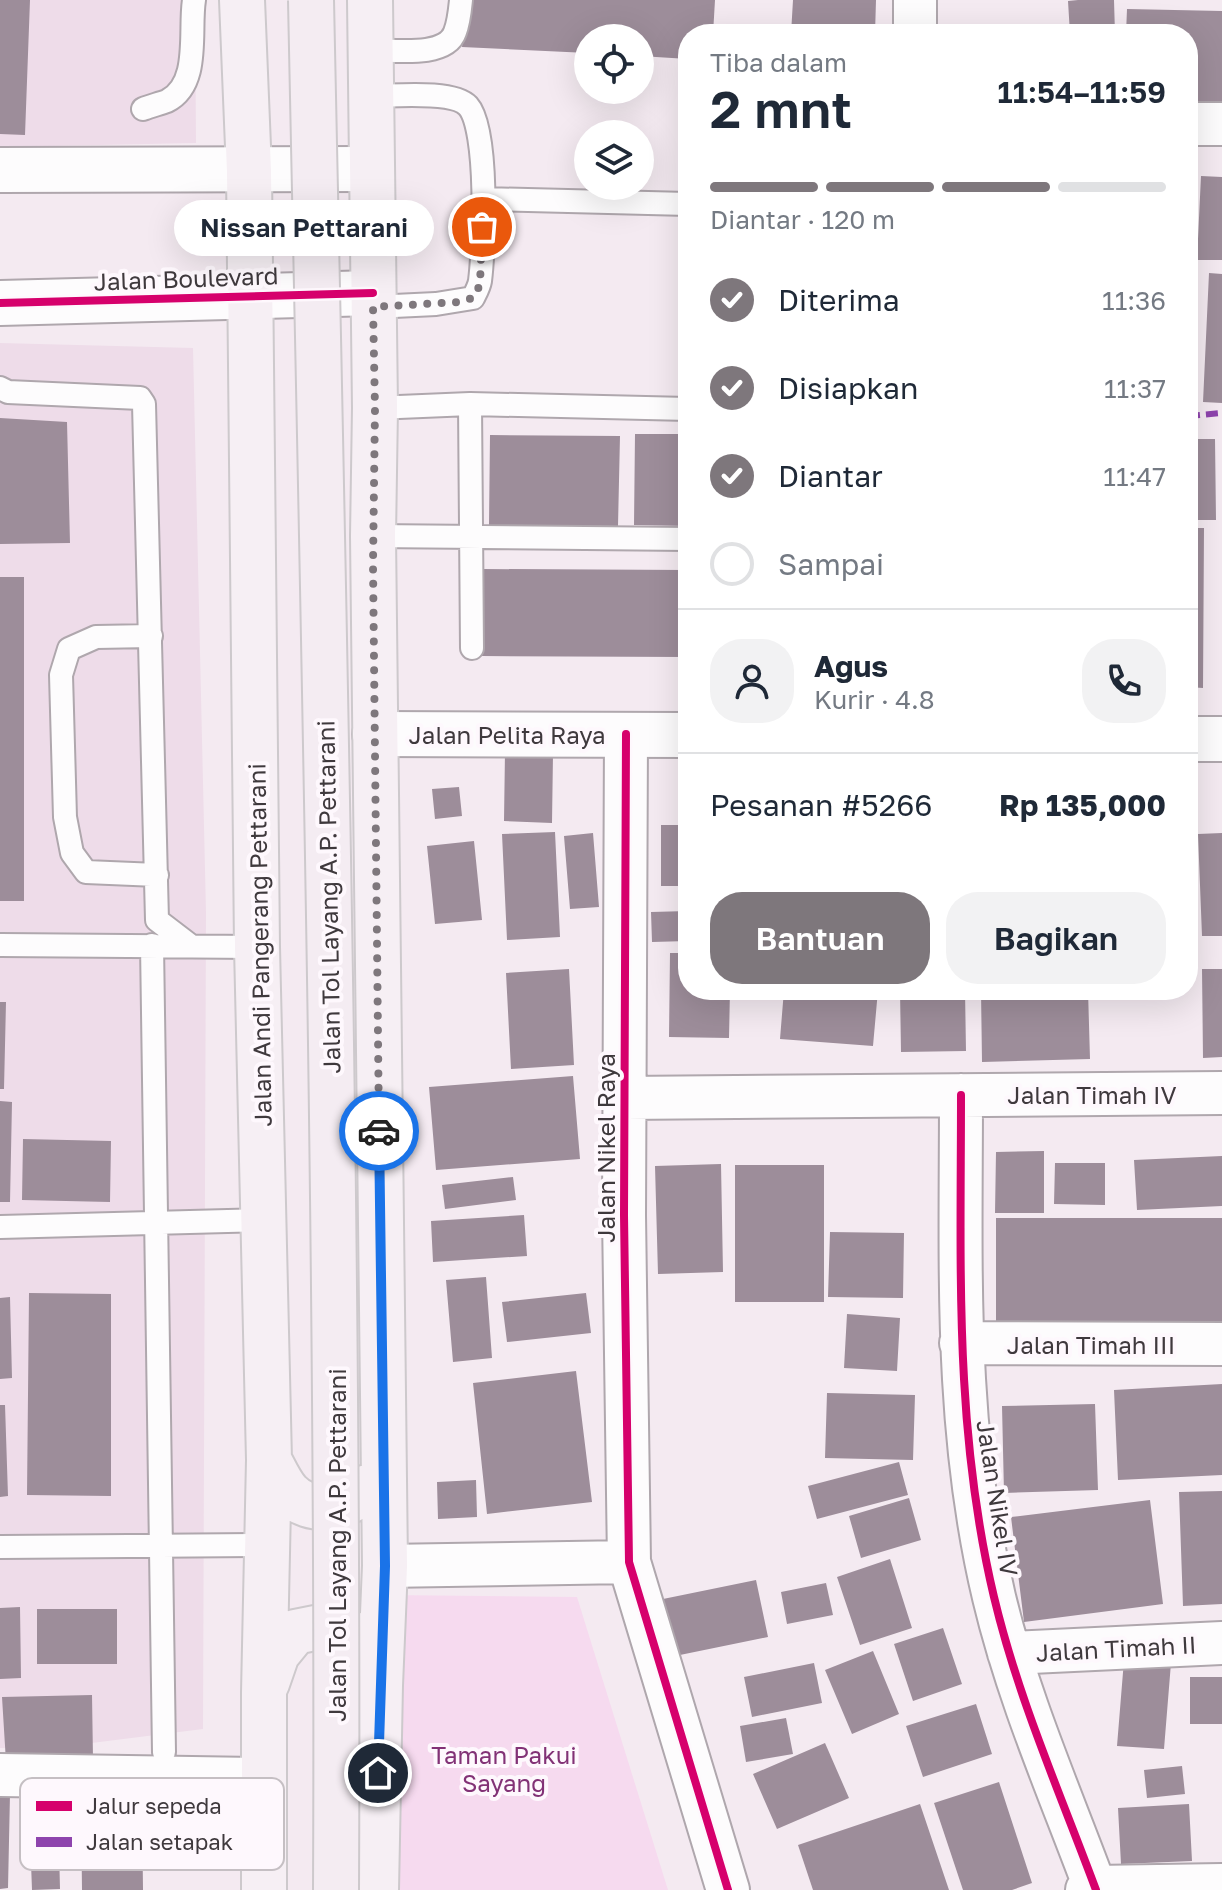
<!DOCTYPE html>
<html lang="id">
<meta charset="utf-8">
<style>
body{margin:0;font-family:"Golos Text",sans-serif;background:#f2f2f3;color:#1f2937;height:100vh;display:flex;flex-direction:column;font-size:30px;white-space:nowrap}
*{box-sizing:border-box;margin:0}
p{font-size:26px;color:#747a83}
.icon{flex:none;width:44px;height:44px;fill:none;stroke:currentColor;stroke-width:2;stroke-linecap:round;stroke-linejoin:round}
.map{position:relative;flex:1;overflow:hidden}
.panel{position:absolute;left:678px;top:24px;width:520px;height:976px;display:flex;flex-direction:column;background:#fff;border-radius:32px;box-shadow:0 8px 32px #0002}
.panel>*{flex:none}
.fabs{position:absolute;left:574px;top:24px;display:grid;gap:16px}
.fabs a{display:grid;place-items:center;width:80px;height:80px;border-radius:50%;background:#fff;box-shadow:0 8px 32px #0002;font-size:40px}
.pin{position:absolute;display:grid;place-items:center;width:68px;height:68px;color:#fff;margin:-34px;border:4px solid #fff;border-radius:50%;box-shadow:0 2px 8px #0007}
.courier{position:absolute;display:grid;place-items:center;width:80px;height:80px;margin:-40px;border:6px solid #1a73e8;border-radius:50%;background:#fff;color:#222;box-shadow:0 2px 10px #0007}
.bubble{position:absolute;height:56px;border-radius:28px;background:#fff;box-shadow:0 8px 32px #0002;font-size:26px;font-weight:600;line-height:56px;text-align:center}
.head em{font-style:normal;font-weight:600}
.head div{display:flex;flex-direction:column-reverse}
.head{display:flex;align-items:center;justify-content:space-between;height:136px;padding:0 32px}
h1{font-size:52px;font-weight:600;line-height:60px}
.bar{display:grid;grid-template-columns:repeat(4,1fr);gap:12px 8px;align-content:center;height:96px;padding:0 32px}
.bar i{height:10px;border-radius:6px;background:#e0e1e3}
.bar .current{background:#7e777c}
.bar p{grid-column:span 4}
.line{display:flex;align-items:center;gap:20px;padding:0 32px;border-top:2px solid #e0e1e3}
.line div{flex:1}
.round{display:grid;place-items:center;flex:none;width:84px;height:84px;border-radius:32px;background:#f2f2f3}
ol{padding:0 32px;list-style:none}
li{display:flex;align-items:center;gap:24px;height:88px}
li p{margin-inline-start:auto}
li .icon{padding:8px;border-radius:50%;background:#7e777c;color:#fff;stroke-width:4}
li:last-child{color:#747a83}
li i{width:44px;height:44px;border:4px solid #e0e1e3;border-radius:50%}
.cta{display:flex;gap:16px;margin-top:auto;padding:16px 32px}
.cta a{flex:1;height:92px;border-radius:32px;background:#7e777c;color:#fff;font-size:32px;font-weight:600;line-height:92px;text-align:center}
.cta a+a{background:#f2f2f3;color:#1f2937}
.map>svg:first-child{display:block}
.built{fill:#eedce9}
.green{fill:#f6daef}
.building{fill:#9d8d9a}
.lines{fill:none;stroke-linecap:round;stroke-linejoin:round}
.service-casing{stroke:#afa7ad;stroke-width:26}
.minor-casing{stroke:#afa7ad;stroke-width:46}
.tertiary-casing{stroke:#afa7ad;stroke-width:48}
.trunk-casing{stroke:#cdc9cc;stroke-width:48}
.service{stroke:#fdfcfd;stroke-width:22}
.minor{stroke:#fdfcfd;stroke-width:42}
.tertiary{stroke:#fdfcfd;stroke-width:44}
.trunk{stroke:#f6eff4;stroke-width:44}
.motorway-bridge-casing{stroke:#cdc9cc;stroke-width:48;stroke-linecap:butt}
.motorway-bridge{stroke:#f4ecf2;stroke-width:44}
.quiet{stroke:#8e44ad;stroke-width:6;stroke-dasharray:12 6;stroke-linecap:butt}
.cycleway-casing{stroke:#fef8fd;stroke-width:13}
.cycleway{stroke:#d6006c;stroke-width:8}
.done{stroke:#7e777c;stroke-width:8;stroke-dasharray:0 14.4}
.route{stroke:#1a73e8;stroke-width:10}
.labels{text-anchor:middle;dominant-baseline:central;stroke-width:8;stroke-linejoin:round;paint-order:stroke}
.street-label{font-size:24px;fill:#3f393d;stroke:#fef8fd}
.park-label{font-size:24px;fill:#823276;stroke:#fef8fd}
.key{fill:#fef8fd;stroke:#c5bfc3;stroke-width:2}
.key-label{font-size:22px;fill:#3f393d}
</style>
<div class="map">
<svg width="1222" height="1890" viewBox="0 0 1222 1890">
<rect width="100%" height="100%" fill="#f4eaf1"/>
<path class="built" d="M 0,0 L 195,0 L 196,143 L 0,147 Z
M 0,343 L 193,348 L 206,913 L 203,1729 L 44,1749 L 0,1748 Z"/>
<path class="green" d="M 384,1595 L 577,1597 L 668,1890 L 380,1890 Z"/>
<path class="building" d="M 0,0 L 30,0 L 25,135 L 0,134 Z
M 466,0 L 715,0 L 713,34 L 688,34 L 688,59 L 640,56 L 640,38 L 588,38 L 588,53 L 462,47 Z
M 793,0 L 876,0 L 875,34 L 791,34 Z
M 1078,0 L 1114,0 L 1115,34 L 1070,34 L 1068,1 Z
M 1127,9 L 1222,11 L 1222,115 L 1188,114 L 1188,34 L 1126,34 Z
M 1201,176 L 1222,177 L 1222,260 L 1197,260 Z
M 1209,273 L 1222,274 L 1222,403 L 1203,402 Z
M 0,418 L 67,422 L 70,543 L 0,544 Z
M 635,434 L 688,434 L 688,526 L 634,525 Z
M 490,435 L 620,436 L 618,526 L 489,525 Z
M 1188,439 L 1215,439 L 1216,520 L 1188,520 Z
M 1188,528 L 1204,528 L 1203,688 L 1188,687 Z
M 483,569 L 688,570 L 688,657 L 482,656 Z
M 0,577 L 24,577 L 24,901 L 0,901 Z
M 505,752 L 553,754 L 552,823 L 504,821 Z
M 459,787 L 462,816 L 435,819 L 432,789 Z
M 661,825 L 688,825 L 688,886 L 661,886 Z
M 555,832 L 560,937 L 507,940 L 502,834 Z
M 593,833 L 599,907 L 570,909 L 564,836 Z
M 1222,833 L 1222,936 L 1202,936 L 1198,834 Z
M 474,841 L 482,920 L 435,924 L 427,846 Z
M 688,911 L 688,941 L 652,942 L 651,912 Z
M 670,953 L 688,953 L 688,990 L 730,990 L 729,1038 L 669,1037 Z
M 569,969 L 574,1065 L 511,1069 L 506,973 Z
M 1202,969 L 1222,969 L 1222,1057 L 1203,1058 Z
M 784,990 L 878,990 L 873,1046 L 780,1039 Z
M 900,990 L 965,990 L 966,1051 L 901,1052 Z
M 981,990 L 1088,990 L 1090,1059 L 982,1062 Z
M 0,1002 L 6,1002 L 4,1089 L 0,1089 Z
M 573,1076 L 580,1159 L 436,1170 L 429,1087 Z
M 0,1101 L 12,1102 L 10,1202 L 0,1202 Z
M 23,1139 L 111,1141 L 110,1202 L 22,1200 Z
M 1044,1151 L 1044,1213 L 995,1213 L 996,1152 Z
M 1222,1156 L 1222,1206 L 1137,1210 L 1134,1160 Z
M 1055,1163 L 1105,1163 L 1105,1205 L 1054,1204 Z
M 721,1164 L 723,1272 L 658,1274 L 655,1166 Z
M 735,1165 L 824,1165 L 824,1302 L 735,1302 Z
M 513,1177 L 516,1200 L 445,1209 L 442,1185 Z
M 524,1215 L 527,1256 L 433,1262 L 431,1221 Z
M 996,1218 L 1222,1218 L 1222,1323 L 996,1324 Z
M 830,1232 L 904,1233 L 903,1298 L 828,1297 Z
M 486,1277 L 492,1358 L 453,1362 L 446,1280 Z
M 29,1293 L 111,1294 L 111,1496 L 27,1495 Z
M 586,1293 L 591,1333 L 507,1342 L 502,1302 Z
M 10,1297 L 12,1378 L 0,1379 L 0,1298 Z
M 847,1314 L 900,1318 L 897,1371 L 844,1368 Z
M 576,1371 L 592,1502 L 487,1514 L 473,1383 Z
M 1222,1384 L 1222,1475 L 1118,1480 L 1114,1390 Z
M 827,1393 L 915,1395 L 913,1460 L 825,1458 Z
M 1095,1404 L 1098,1490 L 1004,1493 L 1002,1406 Z
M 0,1405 L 5,1405 L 8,1496 L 0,1497 Z
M 899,1462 L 908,1495 L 817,1519 L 808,1486 Z
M 476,1480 L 477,1517 L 438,1519 L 437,1482 Z
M 1222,1491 L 1222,1604 L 1183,1606 L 1179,1492 Z
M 909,1498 L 921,1540 L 861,1558 L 849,1516 Z
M 1150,1500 L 1163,1604 L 1024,1622 L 1011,1517 Z
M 890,1559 L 912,1628 L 860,1645 L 837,1577 Z
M 756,1580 L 768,1637 L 675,1656 L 663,1599 Z
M 826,1583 L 833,1615 L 787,1624 L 781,1592 Z
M 20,1607 L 21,1678 L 0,1679 L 0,1608 Z
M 37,1609 L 117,1609 L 117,1664 L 37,1664 Z
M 943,1628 L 962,1684 L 913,1701 L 894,1644 Z
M 873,1651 L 899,1714 L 852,1734 L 825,1670 Z
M 1124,1660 L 1171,1663 L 1164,1749 L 1117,1746 Z
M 814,1663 L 822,1703 L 752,1717 L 744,1677 Z
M 1190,1677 L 1222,1677 L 1222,1724 L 1190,1724 Z
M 92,1695 L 93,1759 L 6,1762 L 2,1697 Z
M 976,1704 L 992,1754 L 923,1777 L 906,1726 Z
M 786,1718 L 793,1754 L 746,1762 L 740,1726 Z
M 825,1743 L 849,1798 L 777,1829 L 753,1774 Z
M 1182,1766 L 1185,1794 L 1147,1798 L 1144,1770 Z
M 999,1782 L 1032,1883 L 1012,1890 L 963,1890 L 934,1803 Z
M 0,1794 L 10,1794 L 8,1888 L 0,1889 Z
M 920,1804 L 949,1890 L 813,1890 L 798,1845 Z
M 1189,1804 L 1192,1861 L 1121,1864 L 1118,1808 Z
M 58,1808 L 60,1889 L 32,1890 L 29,1809 Z
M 142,1808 L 143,1890 L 82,1890 L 81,1809 Z"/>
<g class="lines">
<g class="service-casing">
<path id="service" d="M 371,50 C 394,50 446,58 455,32 C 459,22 460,10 461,0
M 372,96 C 395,96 453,90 468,106 C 489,129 484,249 480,281 C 479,287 476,292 473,298 L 436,304 L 373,307
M 143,109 C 150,106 159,104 167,101 C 201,84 189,30 194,0
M 484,199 L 688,204
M 0,388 L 8,392 L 140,398 L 144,404 L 157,920 L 191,946
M 470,404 L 472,648
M 375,408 L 470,404 L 688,409
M 373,536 L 688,539
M 151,636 L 96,637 L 69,649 L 61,675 L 65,817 L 72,853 L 86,872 L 157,875
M 0,945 L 257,947
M 152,945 L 164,1752
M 0,1227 L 263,1220
M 0,1547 L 267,1545"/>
</g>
<g class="minor-casing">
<path id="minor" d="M 915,34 L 915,0
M 1188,124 L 1222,124
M 626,734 L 624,1215 L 629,1562 L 728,1890
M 961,1095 C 961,1266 954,1429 994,1597 C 1018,1698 1060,1793 1096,1890
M 625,1098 L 1222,1093
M 961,1343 L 1222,1344
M 385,1566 L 629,1562
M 1009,1653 L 1222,1643
M 0,1775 L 263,1779
M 1087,1890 L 1095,1887 L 1222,1885"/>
</g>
<g class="tertiary-casing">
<path id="tertiary" d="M 0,170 L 371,169
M 0,303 L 373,293
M 375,734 L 688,735
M 1188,739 L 1222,739"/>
</g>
<g class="trunk-casing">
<path id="trunk" d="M 242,0 L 249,171 L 257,947 L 269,1460 L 264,1693 L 264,1890
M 370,0 L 375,408 L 373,536 L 385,1566 L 380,1685 L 376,1890
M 269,1460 C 275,1471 281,1485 289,1493 C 310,1515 349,1510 367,1487
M 267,1683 L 277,1654 L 295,1632 L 325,1626 L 351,1633 L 366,1649"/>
</g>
<use href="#service" class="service"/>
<use href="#minor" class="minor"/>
<use href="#tertiary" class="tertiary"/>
<use href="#trunk" class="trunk"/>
<g class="motorway-bridge-casing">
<path id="motorway-bridge" d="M 311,0 C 324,630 339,1260 336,1890"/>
</g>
<use href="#motorway-bridge" class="motorway-bridge"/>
<path class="quiet" d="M 1188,416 L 1222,413"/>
<g class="cycleway-casing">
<path id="cycleway" d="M 0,303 L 373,293
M 626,734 L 624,1215 L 629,1562 L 728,1890
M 961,1095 C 961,1266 954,1429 994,1597 C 1018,1698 1060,1793 1096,1890"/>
</g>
<use href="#cycleway" class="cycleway"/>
</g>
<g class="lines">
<path class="done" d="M 379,1131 L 373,564 L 375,408 L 373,307 L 459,302 L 473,298 L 480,285 L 482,227"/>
<path class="route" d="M 378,1773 L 385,1566 L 379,1131"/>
</g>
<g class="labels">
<g class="street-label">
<text transform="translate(186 278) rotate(-2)">Jalan Boulevard</text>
<text x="507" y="734">Jalan Pelita Raya</text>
<text transform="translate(328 897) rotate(-91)">Jalan Tol Layang A.P. Pettarani</text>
<text transform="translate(259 945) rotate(-91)">Jalan Andi Pangerang Pettarani</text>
<text x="1092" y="1094">Jalan Timah IV</text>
<text transform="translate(605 1148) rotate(-90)">Jalan Nikel Raya</text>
<text x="1091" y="1344">Jalan Timah III</text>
<text transform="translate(998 1498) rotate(81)">Jalan Nikel IV</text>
<text transform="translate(336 1545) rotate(-90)">Jalan Tol Layang A.P. Pettarani</text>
<text transform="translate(1116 1648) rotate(-3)">Jalan Timah II</text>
</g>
<g class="park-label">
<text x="504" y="1754">Taman Pakui<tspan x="504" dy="28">Sayang</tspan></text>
</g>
</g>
<rect x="20" y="1778" width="264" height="92" rx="12" class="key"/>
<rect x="36" y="1801" width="36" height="10" fill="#d6006c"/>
<rect x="36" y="1837" width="36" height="10" fill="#8e44ad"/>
<g class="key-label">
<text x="86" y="1814">Jalur sepeda</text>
<text x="86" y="1850">Jalan setapak</text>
</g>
</svg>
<div class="fabs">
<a><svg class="icon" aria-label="locate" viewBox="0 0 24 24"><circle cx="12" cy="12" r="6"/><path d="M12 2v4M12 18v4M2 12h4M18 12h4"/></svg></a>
<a><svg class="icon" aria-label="layers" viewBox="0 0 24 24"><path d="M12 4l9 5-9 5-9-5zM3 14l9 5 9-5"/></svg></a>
</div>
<div class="pin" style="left:482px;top:227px;background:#ea580c"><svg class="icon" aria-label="bag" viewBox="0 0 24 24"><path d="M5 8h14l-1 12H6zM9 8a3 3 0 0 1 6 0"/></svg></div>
<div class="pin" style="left:378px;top:1773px;background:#1f2937"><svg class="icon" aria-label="home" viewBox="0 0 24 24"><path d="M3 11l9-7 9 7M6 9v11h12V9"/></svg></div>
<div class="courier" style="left:379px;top:1131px"><svg class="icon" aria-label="car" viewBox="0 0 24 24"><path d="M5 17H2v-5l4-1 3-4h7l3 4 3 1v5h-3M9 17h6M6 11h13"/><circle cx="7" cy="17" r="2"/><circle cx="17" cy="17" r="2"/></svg></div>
<div class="bubble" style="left:174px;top:200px;width:260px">Nissan Pettarani</div>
<section class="panel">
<div class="head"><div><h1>2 mnt</h1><p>Tiba dalam</p></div><em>11:54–11:59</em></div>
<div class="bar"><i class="current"></i><i class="current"></i><i class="current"></i><i></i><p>Diantar · 120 m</p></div>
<ol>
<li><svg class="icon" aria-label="check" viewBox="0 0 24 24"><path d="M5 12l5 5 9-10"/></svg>Diterima<p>11:36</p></li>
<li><svg class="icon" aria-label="check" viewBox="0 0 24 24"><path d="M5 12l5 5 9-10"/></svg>Disiapkan<p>11:37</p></li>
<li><svg class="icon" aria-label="check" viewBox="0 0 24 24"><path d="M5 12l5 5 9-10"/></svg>Diantar<p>11:47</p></li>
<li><i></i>Sampai</li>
</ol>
<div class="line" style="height:144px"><a class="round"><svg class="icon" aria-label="person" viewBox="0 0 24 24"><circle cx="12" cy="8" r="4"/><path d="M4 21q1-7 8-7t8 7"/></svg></a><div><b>Agus</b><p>Kurir · 4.8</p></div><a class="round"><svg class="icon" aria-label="phone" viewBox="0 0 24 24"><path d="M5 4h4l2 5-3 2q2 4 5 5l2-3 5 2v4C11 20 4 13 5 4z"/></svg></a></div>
<div class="line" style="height:104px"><div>Pesanan #5266</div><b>Rp 135,000</b></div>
<div class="cta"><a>Bantuan</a><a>Bagikan</a></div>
</section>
</div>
